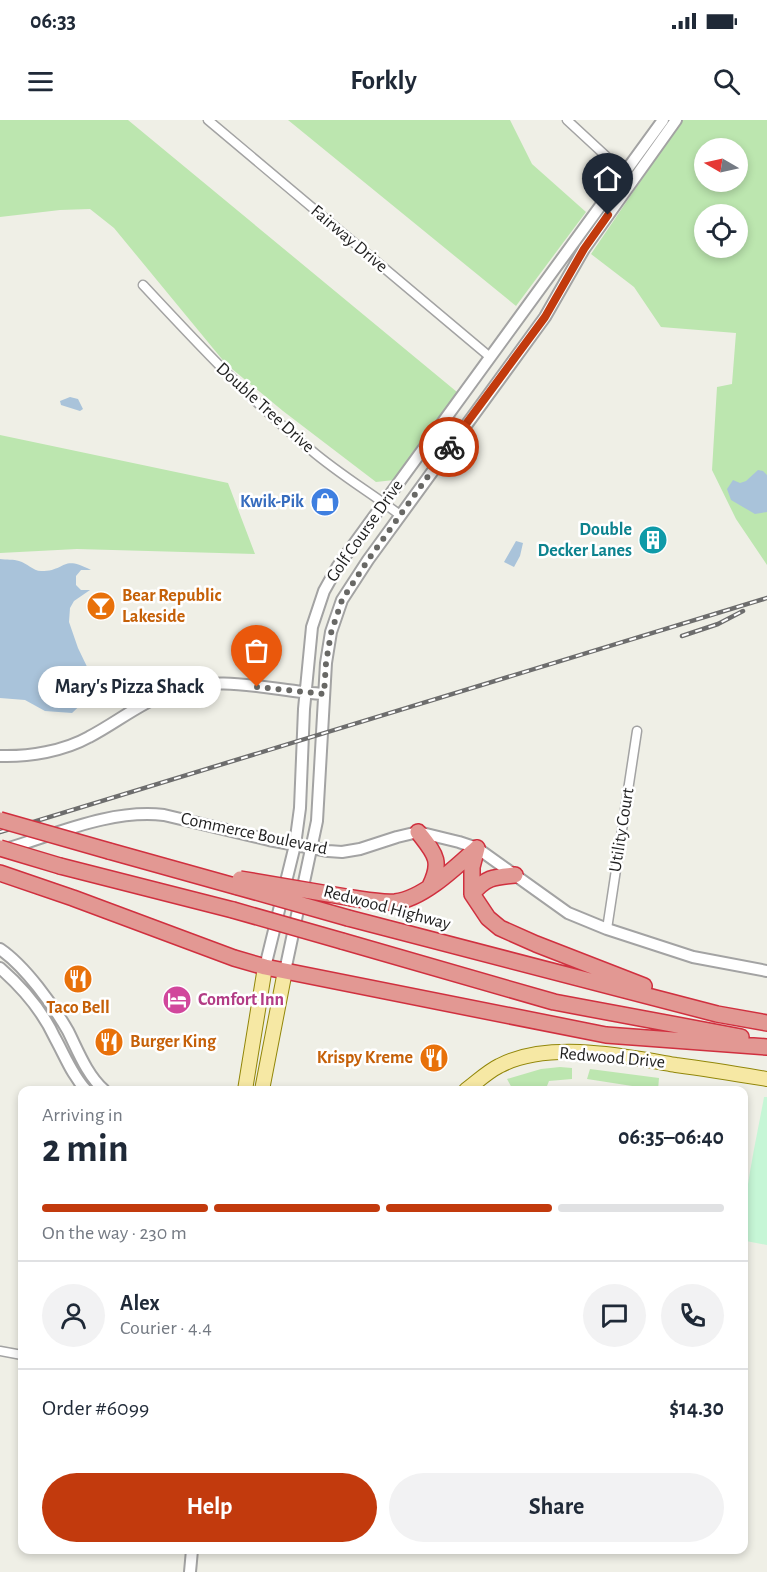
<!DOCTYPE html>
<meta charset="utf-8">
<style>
body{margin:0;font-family:"Alegreya Sans",sans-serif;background:#f2f2f3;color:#1f2937;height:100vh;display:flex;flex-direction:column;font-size:22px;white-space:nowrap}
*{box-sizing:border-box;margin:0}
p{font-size:20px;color:#747a83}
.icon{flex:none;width:33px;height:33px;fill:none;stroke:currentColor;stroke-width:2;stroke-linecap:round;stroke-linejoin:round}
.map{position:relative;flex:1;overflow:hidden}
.details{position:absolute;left:18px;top:966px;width:730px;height:468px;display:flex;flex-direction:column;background:#fff;border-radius:12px;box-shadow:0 3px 9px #0003}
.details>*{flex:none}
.needle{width:39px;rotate:279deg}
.fabs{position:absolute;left:694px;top:18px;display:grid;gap:12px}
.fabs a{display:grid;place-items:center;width:54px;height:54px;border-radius:50%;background:#fff;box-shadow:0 3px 9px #0003;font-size:30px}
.pin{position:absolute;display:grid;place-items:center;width:51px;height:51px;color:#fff;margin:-62px -26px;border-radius:50% 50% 50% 0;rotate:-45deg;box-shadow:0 0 6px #0007}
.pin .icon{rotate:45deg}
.courier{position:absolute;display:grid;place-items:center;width:60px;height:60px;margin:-30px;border:4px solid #c23a0d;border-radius:50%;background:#fff;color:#222;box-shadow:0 2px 8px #0007}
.bubble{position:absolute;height:42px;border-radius:21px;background:#fff;box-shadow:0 3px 9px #0003;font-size:20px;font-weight:700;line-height:42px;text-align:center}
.summary em{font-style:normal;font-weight:700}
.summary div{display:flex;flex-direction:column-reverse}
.summary{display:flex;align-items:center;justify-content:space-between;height:102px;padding:0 24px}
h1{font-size:39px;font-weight:700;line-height:45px}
.bar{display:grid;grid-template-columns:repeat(4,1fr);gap:9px 6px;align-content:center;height:72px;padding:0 24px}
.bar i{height:8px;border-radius:4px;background:#e0e1e3}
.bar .current{background:#c23a0d}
.bar p{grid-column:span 4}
.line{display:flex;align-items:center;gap:15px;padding:0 24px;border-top:2px solid #e0e1e3}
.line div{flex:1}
.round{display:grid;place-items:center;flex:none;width:63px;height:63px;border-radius:32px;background:#f2f2f3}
.cta{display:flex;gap:12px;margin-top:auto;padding:12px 24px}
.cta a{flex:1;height:69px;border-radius:36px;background:#c23a0d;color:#fff;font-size:24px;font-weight:700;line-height:69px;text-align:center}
.cta a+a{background:#f2f2f3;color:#1f2937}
.status{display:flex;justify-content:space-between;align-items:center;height:42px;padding:0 30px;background:#fff;direction:ltr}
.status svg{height:16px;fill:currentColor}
header{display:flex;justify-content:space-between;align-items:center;height:78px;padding:0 24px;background:#fff;font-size:27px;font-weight:700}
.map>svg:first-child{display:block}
.grass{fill:#bce6af;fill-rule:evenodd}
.park{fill:#c6f6d6}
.water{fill:#a9c3da}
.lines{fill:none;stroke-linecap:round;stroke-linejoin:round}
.minor-casing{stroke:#a3a3a3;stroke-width:11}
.tertiary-casing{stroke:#a3a3a3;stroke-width:14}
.primary-casing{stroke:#918609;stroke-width:16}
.motorway-casing{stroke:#d0303f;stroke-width:18}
.minor{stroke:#fff;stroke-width:8}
.tertiary{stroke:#fff;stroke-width:10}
.primary{stroke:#f6e8a4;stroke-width:14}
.motorway{stroke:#e29893;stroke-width:15}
.rail-casing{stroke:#6d6d6d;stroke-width:4.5}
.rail{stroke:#fff;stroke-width:2;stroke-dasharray:7;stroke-linecap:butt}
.motorway-bridge-casing{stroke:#d0303f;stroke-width:18;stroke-linecap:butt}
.motorway-bridge{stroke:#e29893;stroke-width:15}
.done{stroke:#686865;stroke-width:6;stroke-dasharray:0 10.8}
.route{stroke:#c23a0d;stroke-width:8}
.labels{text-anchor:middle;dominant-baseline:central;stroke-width:5;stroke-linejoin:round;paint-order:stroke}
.street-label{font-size:18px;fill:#1f1f1f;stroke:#fff}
.shop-label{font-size:18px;font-weight:bold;fill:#366cbe;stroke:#fff;text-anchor:end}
.culture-label{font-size:18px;font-weight:bold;fill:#0d838f;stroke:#fff;text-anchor:end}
.food-label{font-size:18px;font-weight:bold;fill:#c56008;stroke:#fff;text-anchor:start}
.hotel-label{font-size:18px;font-weight:bold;fill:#b23c85;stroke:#fff;text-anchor:start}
</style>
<div class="status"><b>06:33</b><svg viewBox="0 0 49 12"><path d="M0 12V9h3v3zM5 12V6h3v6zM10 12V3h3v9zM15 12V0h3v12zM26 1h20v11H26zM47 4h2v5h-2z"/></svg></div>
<header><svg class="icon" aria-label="menu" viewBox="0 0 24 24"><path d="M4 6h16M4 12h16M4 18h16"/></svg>Forkly<svg class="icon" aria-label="search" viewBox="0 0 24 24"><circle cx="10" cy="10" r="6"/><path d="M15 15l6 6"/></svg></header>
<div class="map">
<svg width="767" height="1452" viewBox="0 0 767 1452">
<rect width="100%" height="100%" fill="#efefe6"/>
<path class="grass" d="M 0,0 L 128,0 L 457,272 L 394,360 L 376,362 L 283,291 L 226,244 L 114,108 L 90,89 L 60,90 L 0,97 Z
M 288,0 L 510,0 L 532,44 L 586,92 L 516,186 Z
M 682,0 L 767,0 L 767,445 L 736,399 L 712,350 L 717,267 L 732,264 L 736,213 L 661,207 L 634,167 L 591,134 ZM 705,28 L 738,28 L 738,62 L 705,62 ZM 705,94 L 738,94 L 738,128 L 705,128 Z
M 0,315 L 228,363 L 255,434 L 77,429 L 0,433 Z
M 560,947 L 572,948 L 572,959 L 549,961 L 547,966 C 535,966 525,970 513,970 L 507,959 L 541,949 Z
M 590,949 L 659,958 L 658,970 L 587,959 Z"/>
<path class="park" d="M 764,977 L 767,977 L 767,1125 L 746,1121 C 737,1104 760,1002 764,977 Z"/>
<path class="water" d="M 70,277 L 78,279 L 83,289 L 80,291 L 61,285 L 60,281 Z
M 758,350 L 763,351 L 767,355 L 767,392 L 755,394 L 731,380 L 727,369 L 733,360 L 740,363 L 746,361 Z
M 516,421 L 523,423 L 520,436 L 514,447 L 504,442 Z
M 0,439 C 6,440 14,439 19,441 C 27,443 33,451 41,451 C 67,451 61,434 91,450 L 81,450 L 76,456 L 76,465 L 81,470 L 90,470 L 74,481 L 70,488 L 69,502 L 78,528 L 91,555 L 88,578 L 72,593 L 45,591 L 25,580 L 0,578 Z"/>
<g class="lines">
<g class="minor-casing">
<path id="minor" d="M 208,0 L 490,237
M 567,0 L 633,61
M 143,165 C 197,223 250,280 311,330 C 339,354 371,373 400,395
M 607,809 L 637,611
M 0,1231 L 22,1235"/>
</g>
<g class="tertiary-casing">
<path id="tertiary" d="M 0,636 C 29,637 64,631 89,617 C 116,603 140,583 169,572 C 219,553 273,571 324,574
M 6,729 C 57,714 110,689 164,695 L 269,720 L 328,731 L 342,732 L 360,729 L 397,717 L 418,712 L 459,722 L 477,728 L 568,793 L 607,809 L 693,837 L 767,851
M 0,829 C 25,846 53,885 68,911 C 78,931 87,955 104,970
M 265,847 L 295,725 L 300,688 L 304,589 L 312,507 L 324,471 L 338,446 L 663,0
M 0,848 C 23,868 42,890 55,918 C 65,936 72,955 86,970
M 285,851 L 317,701 L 326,543 L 331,512 L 342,480 L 368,440 L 545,197 L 584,129 L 676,0
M 190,1452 L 192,1430"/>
</g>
<g class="primary-casing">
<path id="primary" d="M 245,970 L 265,847
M 262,970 L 285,851
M 466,970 C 477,962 487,952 499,946 C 548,920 624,936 676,945 C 706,949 737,954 767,959"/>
</g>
<g class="motorway-casing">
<path id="motorway" d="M 418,712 C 434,733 443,740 430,766
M 477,728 L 472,747 L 472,774 L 488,798 L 500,808 L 536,824 L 644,866
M 109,731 L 238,767
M 60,746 L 233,790
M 0,753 L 73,778 L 234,838 L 265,847 L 606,915 L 767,927
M 472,774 C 486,757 494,757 515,755
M 352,778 C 366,780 380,783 395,782 C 423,779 456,747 477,728
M 348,798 L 717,894 L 767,903
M 342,821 L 554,882 L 741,917"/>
</g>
<use href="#minor" class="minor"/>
<use href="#tertiary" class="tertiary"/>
<use href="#primary" class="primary"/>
<use href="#motorway" class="motorway"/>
<g class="rail-casing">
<path id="rail" d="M 682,516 L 718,504 L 743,491
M 0,712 L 767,478"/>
</g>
<use href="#rail" class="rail"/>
<g class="motorway-bridge-casing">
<path id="motorway-bridge" d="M 0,700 L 109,731
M 0,728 L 60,746
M 240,759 L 352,778
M 238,767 L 348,798
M 233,790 L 342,821"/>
</g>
<use href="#motorway-bridge" class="motorway-bridge"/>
</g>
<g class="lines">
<path class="done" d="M 257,567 L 324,574 L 326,543 L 331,513 L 342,480 L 368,440 L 449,327"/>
<path class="route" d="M 449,327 L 545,197 L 584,129 L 608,95"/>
</g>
<defs>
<g id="shop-disc" transform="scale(1.5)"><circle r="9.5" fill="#3f7fe0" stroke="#fff"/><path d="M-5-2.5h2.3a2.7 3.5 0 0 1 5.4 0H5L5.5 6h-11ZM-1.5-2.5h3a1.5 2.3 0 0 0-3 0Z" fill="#fff"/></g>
<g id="building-disc" transform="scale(1.5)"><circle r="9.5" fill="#0f9aa8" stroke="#fff"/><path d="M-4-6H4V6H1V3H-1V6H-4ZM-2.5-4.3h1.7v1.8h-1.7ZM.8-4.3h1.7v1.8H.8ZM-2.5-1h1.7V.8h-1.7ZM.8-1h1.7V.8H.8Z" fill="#fff"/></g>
<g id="bar-disc" transform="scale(1.5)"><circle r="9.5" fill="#e8710a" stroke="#fff"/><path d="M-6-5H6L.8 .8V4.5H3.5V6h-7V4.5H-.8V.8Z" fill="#fff"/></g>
<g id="restaurant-disc" transform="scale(1.5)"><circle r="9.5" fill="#e8710a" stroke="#fff"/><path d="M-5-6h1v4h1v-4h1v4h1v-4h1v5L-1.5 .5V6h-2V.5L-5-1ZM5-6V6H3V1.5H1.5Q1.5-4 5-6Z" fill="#fff"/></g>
<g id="hotel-disc" transform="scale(1.5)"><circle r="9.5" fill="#d1479c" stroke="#fff"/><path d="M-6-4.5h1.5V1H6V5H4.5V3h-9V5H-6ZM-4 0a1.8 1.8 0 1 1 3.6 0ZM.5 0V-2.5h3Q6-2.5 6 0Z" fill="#fff"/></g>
</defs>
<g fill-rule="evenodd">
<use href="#shop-disc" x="325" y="382"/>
<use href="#building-disc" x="653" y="420"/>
<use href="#bar-disc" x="101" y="486"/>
<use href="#restaurant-disc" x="78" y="859"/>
<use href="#hotel-disc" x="177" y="880"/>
<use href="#restaurant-disc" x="109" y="922"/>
<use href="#restaurant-disc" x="434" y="938"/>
</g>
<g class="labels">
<g class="street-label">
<text transform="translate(349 119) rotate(40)">Fairway Drive</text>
<text transform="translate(265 288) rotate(42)">Double Tree Drive</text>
<text transform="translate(365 411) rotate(-55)">Golf Course Drive</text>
<text transform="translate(622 710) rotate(-81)">Utility Court</text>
<text transform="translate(254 714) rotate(12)">Commerce Boulevard</text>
<text transform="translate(387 788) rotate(15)">Redwood Highway</text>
<text transform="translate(612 938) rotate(5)">Redwood Drive</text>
</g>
<g class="shop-label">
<text x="304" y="382">Kwik-Pik</text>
</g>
<g class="culture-label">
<text x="632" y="410">Double<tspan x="632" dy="21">Decker Lanes</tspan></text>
</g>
<g class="food-label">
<text x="122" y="476">Bear Republic<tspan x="122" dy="21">Lakeside</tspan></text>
<text x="78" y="888" text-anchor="middle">Taco Bell</text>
<text x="130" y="922">Burger King</text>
<text x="413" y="938" text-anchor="end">Krispy Kreme</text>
</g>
<g class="hotel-label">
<text x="198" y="880">Comfort Inn</text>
</g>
</g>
</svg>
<div class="fabs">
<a><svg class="needle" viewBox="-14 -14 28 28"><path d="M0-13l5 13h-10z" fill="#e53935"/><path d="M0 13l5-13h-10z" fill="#747a83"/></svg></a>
<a><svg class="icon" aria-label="locate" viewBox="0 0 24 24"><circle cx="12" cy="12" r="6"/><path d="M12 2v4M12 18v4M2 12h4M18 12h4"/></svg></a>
</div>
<div class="pin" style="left:257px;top:567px;background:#ea580c"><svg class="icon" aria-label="bag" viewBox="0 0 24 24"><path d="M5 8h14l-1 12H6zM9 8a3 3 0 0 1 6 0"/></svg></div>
<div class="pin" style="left:608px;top:95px;background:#1f2937"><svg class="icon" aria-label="home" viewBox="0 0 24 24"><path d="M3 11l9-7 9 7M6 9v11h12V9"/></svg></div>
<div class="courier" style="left:449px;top:327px"><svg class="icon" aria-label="bike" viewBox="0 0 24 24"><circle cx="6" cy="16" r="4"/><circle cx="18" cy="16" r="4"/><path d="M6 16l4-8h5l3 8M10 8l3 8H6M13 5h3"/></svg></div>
<div class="bubble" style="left:38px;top:546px;width:183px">Mary's Pizza Shack</div>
<section class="details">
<div class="summary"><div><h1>2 min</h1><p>Arriving in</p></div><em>06:35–06:40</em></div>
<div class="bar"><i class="current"></i><i class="current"></i><i class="current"></i><i></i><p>On the way · 230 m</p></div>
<div class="line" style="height:108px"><a class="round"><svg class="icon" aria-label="person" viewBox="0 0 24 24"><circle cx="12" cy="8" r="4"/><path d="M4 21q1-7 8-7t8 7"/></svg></a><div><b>Alex</b><p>Courier · 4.4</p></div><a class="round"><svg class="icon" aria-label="chat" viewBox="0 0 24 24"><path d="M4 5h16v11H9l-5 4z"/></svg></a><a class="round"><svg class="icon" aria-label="phone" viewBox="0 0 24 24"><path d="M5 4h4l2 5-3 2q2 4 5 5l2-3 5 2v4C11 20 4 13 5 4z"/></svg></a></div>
<div class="line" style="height:78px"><div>Order #6099</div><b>$14.30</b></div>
<div class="cta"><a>Help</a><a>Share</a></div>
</section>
</div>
